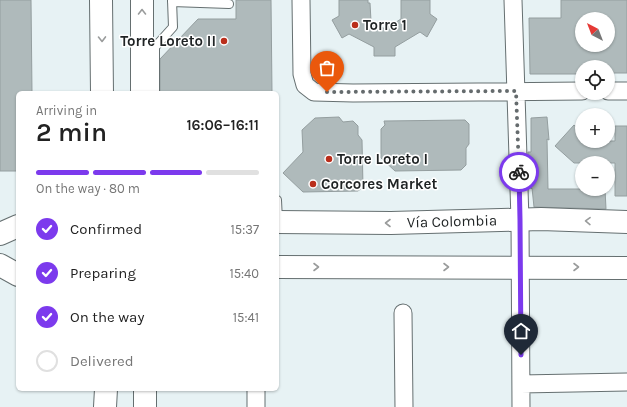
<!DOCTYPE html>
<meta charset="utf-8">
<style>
body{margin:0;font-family:Karla,sans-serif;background:#f2f2f2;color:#222;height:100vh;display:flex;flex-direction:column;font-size:15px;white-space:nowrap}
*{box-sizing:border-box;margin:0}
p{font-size:13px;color:#767676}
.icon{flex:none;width:22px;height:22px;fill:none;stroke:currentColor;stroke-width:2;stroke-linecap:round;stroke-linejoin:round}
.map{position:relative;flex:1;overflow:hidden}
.panel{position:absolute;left:16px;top:91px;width:263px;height:300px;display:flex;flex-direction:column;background:#fff;border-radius:6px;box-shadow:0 1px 3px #0004}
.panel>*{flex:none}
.needle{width:26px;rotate:318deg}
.tools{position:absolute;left:575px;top:12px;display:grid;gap:8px}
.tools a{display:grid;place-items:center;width:40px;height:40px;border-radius:50%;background:#fff;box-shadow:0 1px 3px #0004;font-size:20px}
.pin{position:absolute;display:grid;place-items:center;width:34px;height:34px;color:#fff;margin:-41px -17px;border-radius:50% 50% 50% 0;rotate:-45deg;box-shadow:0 0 4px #0007}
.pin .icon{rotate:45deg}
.courier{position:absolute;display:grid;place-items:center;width:40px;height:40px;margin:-20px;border:3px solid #7c3aed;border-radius:50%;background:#fff;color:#222;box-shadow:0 1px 5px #0007}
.head em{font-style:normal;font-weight:600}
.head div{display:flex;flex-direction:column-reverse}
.head{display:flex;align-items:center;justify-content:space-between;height:68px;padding:0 20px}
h1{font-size:26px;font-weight:600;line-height:30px}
.bar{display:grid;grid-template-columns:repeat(4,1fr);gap:6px 4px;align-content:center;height:48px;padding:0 20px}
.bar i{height:5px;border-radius:3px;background:#e0e0e0}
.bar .current{background:#7c3aed}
.bar p{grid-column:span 4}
ol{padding:0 20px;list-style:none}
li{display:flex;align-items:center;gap:12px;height:44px}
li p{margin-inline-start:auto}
li .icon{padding:4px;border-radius:50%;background:#7c3aed;color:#fff;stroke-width:4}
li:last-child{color:#767676}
li i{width:22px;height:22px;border:2px solid #e0e0e0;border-radius:50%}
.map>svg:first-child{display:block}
.building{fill:#afbabb;stroke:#949e9f;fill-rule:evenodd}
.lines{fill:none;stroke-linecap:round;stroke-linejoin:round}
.lane-casing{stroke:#656f70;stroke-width:10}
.street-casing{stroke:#656f70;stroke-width:19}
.secondary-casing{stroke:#656f70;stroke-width:24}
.lane{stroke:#fff;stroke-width:8}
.street{stroke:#fff;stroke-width:17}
.secondary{stroke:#fff;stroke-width:22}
.oneway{stroke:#9a9c9c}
.done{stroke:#656b6d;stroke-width:4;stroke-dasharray:0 7.2}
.route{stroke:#7c3aed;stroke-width:5}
.poi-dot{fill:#ba2e1b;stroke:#fff;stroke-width:1.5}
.labels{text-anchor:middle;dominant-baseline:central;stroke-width:3;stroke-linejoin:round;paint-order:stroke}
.poi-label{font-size:15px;font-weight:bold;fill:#1f2324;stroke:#fff;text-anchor:start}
.street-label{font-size:15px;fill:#1f2324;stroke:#fff}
</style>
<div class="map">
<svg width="627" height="407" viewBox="0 0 627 407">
<rect width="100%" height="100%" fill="#e7f2f4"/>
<path class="building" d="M 0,0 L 31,0 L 32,93 L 18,93 L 18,171 L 0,171 Z
M 236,0 L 271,0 L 272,93 L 160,93 L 160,59 L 198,19 L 236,19 Z
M 339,0 L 368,0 L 368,3 L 370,3 L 371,21 L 385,29 L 401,19 L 401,0 L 430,0 L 430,14 L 437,19 L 427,37 L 420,32 L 395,47 L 395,56 L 374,56 L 374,47 L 349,34 L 342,38 L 332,20 L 339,16 Z
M 561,0 L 627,0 L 627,73 L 608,73 L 608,67 L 582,67 L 582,74 L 530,74 L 529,18 L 561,18 ZM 582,19 L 608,19 L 608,45 L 582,45 Z
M 339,117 L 343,122 L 353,121 L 358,126 L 358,135 L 362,140 L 363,187 L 358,191 L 303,192 L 283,173 L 303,152 L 302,130 L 315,118 Z
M 547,117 L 549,140 L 547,139 L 548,189 L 605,189 L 606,209 L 534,207 L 532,188 L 531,189 L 528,152 L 531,152 L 531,118 Z
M 465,120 L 469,124 L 469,144 L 466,148 L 466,165 L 461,170 L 395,171 L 381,158 L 381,129 L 385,125 L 384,121 Z
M 574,125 L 582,132 L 582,141 L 615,141 L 615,126 L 627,126 L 627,196 L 615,196 L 615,163 L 574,163 L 555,146 Z"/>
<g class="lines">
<g class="lane-casing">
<path id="lane" d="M 172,2 L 229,4
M 155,93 L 155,47 L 173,27 L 172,0
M 277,200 L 278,221"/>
</g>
<g class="street-casing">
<path id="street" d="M 301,0 L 302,74 L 305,85 L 314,92 L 353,93 L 582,91
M 513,0 L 520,220 L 521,407
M 608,91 L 627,91
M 403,313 L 404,407
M 521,384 L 627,382
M 256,389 L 256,407"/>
</g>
<g class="secondary-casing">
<g id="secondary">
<path d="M 101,0 L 102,93"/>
<path d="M 142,0 L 142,93"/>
<path id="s1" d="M 277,222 L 391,223 L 541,219 L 627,222"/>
<path d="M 0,234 L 18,226"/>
<path d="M 0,265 L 18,275"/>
<path d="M 277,267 L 627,268"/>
<path d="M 145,389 L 145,407"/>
<path d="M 105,407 L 106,389"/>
</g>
</g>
<use href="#lane" class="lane"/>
<use href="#street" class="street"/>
<use href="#secondary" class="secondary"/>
</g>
<defs><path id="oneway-chevron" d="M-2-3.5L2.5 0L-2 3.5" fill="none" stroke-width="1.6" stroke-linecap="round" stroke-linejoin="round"/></defs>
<g class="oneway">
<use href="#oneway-chevron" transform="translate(142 12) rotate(-90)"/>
<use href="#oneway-chevron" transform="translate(102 39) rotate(89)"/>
<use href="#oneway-chevron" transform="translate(588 221) rotate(-179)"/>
<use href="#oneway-chevron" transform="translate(388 223) rotate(-180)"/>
<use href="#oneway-chevron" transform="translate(316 267)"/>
<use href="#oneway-chevron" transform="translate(446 267)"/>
<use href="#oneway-chevron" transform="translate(576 267)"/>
</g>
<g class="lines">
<path class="done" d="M 327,92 L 516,91 L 519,172"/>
<path class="route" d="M 519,172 L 520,220 L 521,355"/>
</g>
<g class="poi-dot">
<circle cx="355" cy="25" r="4"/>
<circle cx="224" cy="41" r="4"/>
<circle cx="329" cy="159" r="4"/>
<circle cx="313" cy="184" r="4"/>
</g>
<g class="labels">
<g class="poi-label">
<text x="363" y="25">Torre 1</text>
<text x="216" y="41" text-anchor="end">Torre Loreto II</text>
<text x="337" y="159">Torre Loreto I</text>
<text x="321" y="184">Corcores Market</text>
</g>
<g class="street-label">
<text stroke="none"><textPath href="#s1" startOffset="175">Vía Colombia</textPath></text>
</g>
</g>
</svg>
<div class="tools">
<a><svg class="needle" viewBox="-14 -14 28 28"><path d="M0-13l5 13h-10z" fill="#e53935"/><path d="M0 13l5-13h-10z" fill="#767676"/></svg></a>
<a><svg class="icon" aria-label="locate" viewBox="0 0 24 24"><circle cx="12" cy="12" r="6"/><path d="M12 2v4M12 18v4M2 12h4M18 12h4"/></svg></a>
<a>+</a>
<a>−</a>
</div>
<div class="pin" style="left:327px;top:92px;background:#ea580c"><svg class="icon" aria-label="bag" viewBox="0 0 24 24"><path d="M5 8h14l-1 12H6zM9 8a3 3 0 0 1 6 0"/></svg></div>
<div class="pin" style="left:521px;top:355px;background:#1f2937"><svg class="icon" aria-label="home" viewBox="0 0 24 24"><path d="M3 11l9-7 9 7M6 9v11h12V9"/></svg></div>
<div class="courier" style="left:519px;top:172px"><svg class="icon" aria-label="bike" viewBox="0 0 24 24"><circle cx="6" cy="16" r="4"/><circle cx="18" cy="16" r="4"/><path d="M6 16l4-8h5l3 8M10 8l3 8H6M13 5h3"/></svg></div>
<section class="panel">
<div class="head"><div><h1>2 min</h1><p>Arriving in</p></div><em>16:06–16:11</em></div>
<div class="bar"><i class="current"></i><i class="current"></i><i class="current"></i><i></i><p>On the way · 80 m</p></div>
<ol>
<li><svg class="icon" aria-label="check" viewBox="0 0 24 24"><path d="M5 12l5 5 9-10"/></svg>Confirmed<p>15:37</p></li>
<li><svg class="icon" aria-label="check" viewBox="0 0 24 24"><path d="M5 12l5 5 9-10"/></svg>Preparing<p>15:40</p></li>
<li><svg class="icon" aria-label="check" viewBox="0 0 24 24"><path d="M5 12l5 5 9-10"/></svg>On the way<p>15:41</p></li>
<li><i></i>Delivered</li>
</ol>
</section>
</div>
